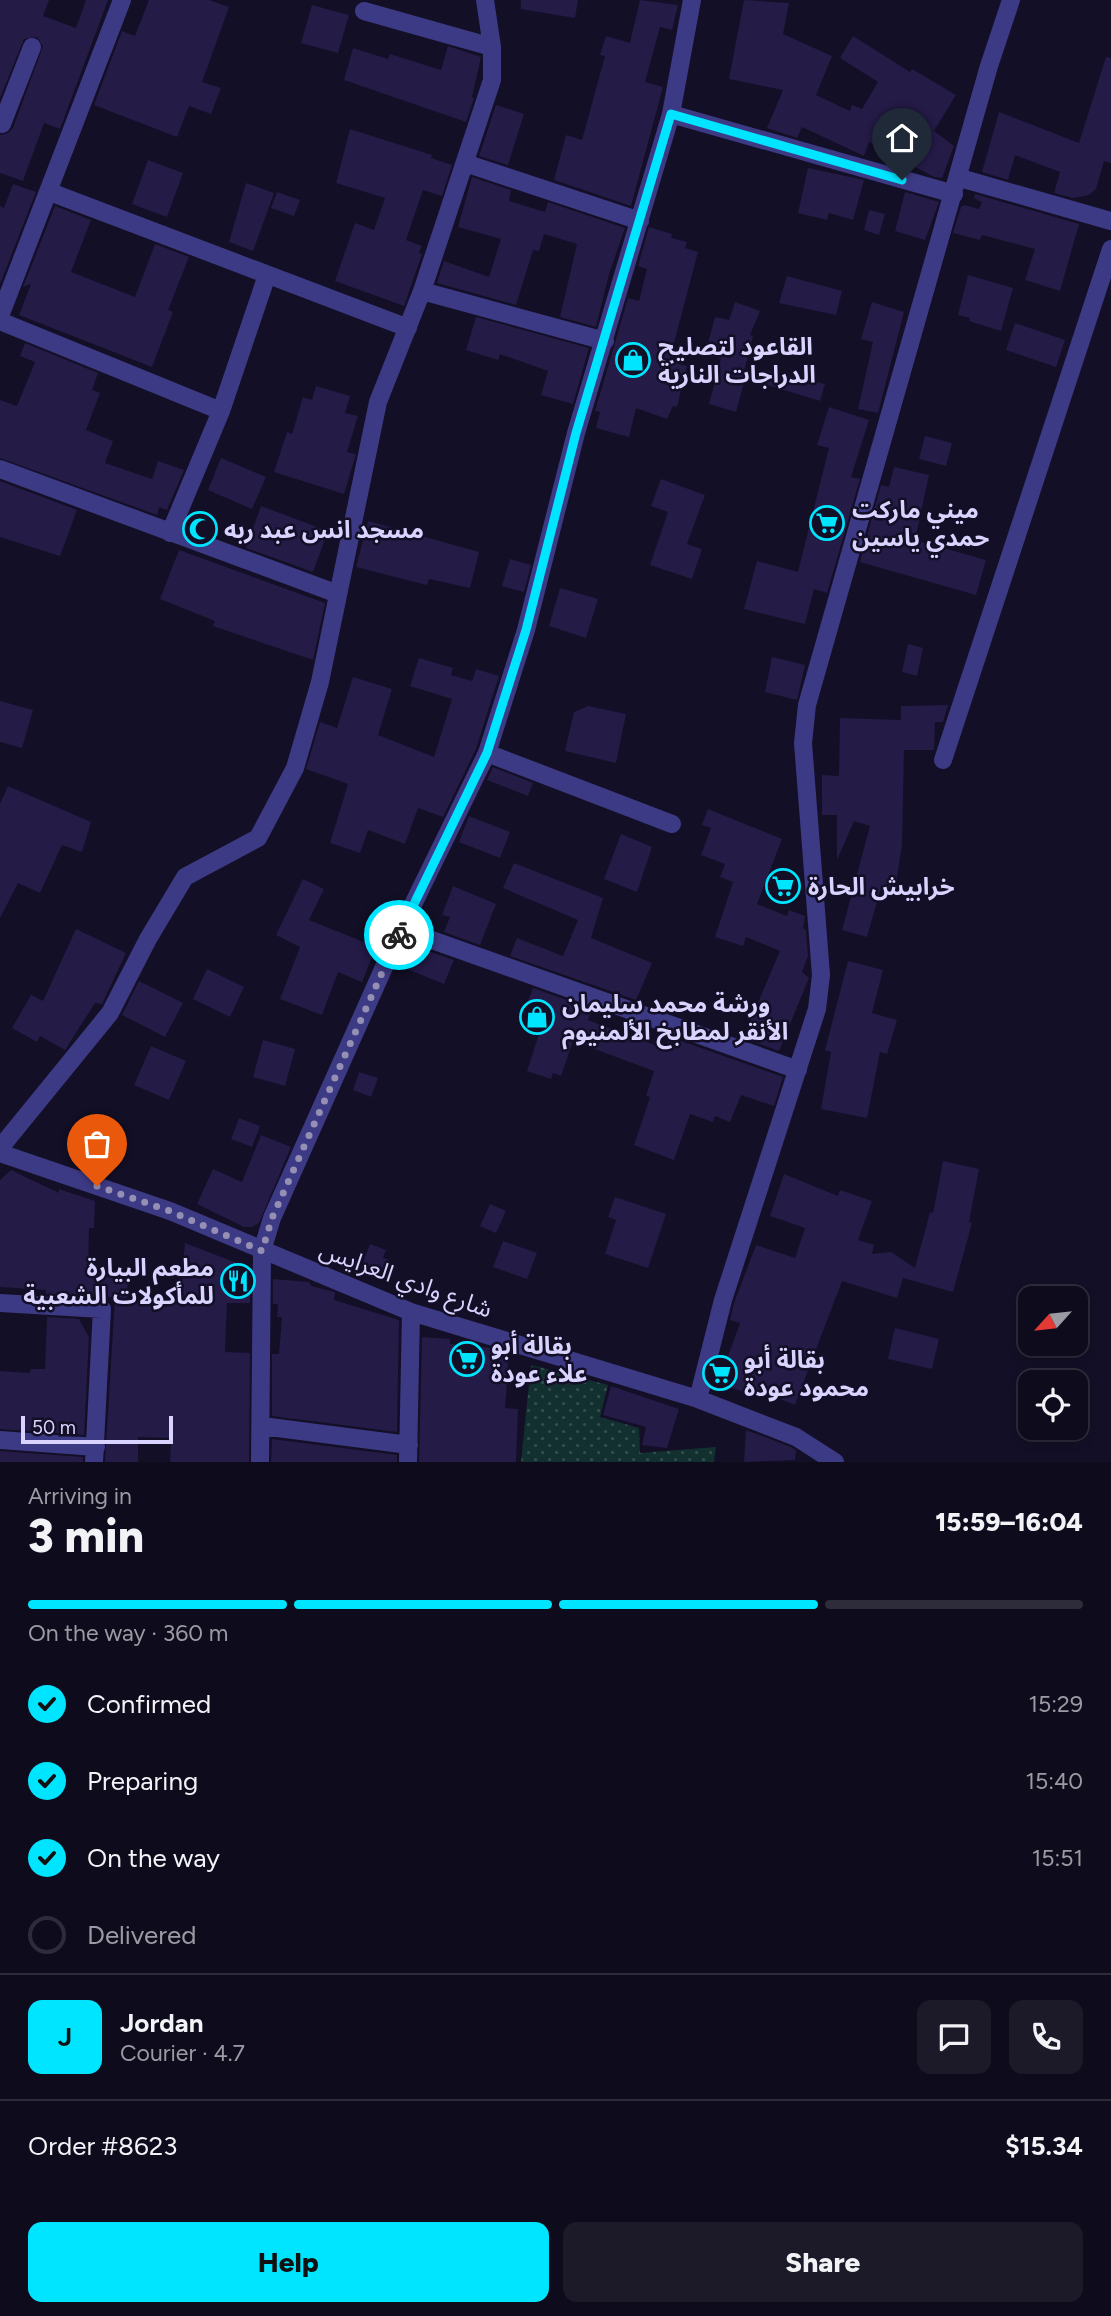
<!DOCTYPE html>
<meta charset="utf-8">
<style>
body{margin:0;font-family:Figtree,"Noto Sans Arabic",sans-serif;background:#1c1929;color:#f1f3f6;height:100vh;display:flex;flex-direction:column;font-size:26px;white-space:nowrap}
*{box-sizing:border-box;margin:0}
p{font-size:23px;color:#9b9ba3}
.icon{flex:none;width:38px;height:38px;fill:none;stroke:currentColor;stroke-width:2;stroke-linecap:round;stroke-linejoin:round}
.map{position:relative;height:1462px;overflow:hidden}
.panel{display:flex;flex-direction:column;background:#0e0b1c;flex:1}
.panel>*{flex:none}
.needle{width:46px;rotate:243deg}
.tools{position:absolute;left:1018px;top:1286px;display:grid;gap:14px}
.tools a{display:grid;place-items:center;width:70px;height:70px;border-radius:14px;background:#0e0b1c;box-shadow:0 4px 10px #0003,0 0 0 2px #2e2b3b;font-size:35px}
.scale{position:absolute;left:21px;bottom:18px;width:152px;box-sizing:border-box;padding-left:7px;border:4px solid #d9d4ff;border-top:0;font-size:19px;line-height:24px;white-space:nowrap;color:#d9d4ff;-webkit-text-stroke:5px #130f26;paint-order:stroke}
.pin{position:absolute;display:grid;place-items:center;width:60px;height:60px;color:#fff;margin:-72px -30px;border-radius:50% 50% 50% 0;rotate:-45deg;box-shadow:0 0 7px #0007}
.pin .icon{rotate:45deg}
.courier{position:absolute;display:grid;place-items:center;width:70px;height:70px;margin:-35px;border:5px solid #00e5ff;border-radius:50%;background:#fff;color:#222;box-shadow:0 2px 9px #0007}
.summary em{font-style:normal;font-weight:800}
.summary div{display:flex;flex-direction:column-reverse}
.summary{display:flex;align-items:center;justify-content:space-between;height:119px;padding:0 28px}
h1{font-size:46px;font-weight:800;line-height:52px}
.bar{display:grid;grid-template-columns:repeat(4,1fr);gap:10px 7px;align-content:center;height:84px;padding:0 28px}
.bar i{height:9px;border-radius:5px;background:#2e2b3b}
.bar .selected{background:#00e5ff}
.bar p{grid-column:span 4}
.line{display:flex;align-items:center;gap:18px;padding:0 28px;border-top:2px solid #2e2b3b}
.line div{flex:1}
.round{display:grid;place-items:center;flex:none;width:74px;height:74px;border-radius:14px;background:#1c1929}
ol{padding:0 28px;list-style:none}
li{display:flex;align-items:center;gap:21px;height:77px}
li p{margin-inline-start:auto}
li .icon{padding:7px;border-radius:50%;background:#00e5ff;color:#111;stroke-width:4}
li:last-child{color:#9b9ba3}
li i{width:38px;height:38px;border:4px solid #2e2b3b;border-radius:50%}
.button{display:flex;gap:14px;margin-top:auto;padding:14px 28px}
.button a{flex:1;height:80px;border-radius:14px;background:#00e5ff;color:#111;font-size:28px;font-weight:800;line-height:80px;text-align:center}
.button a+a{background:#1c1929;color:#f1f3f6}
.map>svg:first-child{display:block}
.green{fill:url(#green-dots)}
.building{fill:#241b47}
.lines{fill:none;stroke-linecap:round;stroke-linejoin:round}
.minor{stroke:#3d3a85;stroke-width:18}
.done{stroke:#948fb3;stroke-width:7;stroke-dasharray:0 12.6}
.route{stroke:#00e5ff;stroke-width:9}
.labels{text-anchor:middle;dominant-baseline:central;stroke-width:5;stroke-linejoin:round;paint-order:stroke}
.poi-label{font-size:24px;font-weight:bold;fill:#d9d4ff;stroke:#130f26;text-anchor:start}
.street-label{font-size:24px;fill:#d9d4ff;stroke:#130f26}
</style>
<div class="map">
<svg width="1111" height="1462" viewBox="0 0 1111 1462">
<defs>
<pattern id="green-dots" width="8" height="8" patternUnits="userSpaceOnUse" patternTransform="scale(1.75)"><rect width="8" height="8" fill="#12302f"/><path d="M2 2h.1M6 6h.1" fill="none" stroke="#344d4e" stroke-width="1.8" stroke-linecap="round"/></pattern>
</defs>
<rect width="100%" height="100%" fill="#130f26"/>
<path class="green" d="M 531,1365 L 608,1385 L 600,1417 L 639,1428 L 640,1453 L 716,1447 L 714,1462 L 521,1462 Z"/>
<path class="building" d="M 0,0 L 49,0 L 43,16 L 76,28 L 86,0 L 108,0 L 60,129 L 44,123 L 23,181 L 0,173 L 0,135 L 8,133 L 13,128 L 43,46 L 37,37 L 24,39 L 0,98 Z
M 149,0 L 209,0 L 229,7 L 202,82 L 221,88 L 211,114 L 189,106 L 177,137 L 94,105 L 122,31 L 135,36 Z
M 521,0 L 578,0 L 575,18 L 521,9 Z
M 640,0 L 678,5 L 672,30 L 660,27 L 645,82 L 663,87 L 631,206 L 554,180 L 566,135 L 582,140 L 605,56 L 600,55 L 606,36 L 630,43 Z
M 744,0 L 789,3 L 783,34 L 832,56 L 816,95 L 850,111 L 852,105 L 862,109 L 878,82 L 840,58 L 853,36 L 910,72 L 912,69 L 956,95 L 934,131 L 954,146 L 942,178 L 934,177 L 869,142 L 864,156 L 802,127 L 797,138 L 767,128 L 783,90 L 729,79 Z
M 312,5 L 349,15 L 338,53 L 301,43 Z
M 448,46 L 481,57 L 472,97 L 474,98 L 466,122 L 344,80 L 353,48 L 388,59 L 390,54 L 441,70 Z
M 1106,57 L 1111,58 L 1111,163 L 1104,161 L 1096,189 L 1089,195 L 1073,198 L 1054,193 L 1060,172 L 1015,155 L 1008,180 L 982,172 L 999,112 L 1079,143 Z
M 496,105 L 524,114 L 508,165 L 479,156 Z
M 350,129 L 432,155 L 431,158 L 452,165 L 442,196 L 423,190 L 406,240 L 422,246 L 419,253 L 422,254 L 404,306 L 335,281 L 355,223 L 374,230 L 385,198 L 336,183 Z
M 148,160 L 183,173 L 167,217 L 132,204 Z
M 808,168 L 864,180 L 853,220 L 829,213 L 827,220 L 798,213 Z
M 472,177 L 511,190 L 509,201 L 545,212 L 548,202 L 625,228 L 609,274 L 596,327 L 560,317 L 577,244 L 544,234 L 539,251 L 533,250 L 516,305 L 437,283 L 444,261 L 489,277 L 501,239 L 458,227 Z
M 246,183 L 274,193 L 253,251 L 229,242 Z
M 13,184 L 36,192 L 0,284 L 0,206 L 4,208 Z
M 277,192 L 300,200 L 294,216 L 271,208 Z
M 905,192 L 939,202 L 925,240 L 895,231 Z
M 975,194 L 1079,224 L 1060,291 L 1025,280 L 1035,249 L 982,235 L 980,240 L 953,233 L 961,207 L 964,205 L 979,209 L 982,202 L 974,198 Z
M 55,206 L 91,220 L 71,272 L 135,297 L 155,244 L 189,257 L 168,310 L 173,312 L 152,367 L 19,315 L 31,284 L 23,287 Z
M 869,210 L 885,214 L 879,235 L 864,230 Z
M 649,227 L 672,234 L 671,238 L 687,242 L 685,248 L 698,252 L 669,362 L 687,366 L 677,407 L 673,406 L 667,419 L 636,408 L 629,437 L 596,428 L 600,412 L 595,411 L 628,298 L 639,301 L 647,269 L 638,266 Z
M 968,275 L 1013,288 L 1001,331 L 969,321 L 970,318 L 958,315 Z
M 787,276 L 842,291 L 836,315 L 779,303 Z
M 735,302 L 760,311 L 750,335 L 753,336 L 744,371 L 747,372 L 736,412 L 709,404 L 721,359 L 705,354 L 715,317 L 729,320 Z
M 872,302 L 904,312 L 878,413 L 858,409 L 873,342 L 861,339 Z
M 476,317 L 589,348 L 573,404 L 541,395 L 548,371 L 500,354 L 498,360 L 466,350 Z
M 1015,323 L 1065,340 L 1056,367 L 1006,350 Z
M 25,343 L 98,373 L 92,390 L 100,393 L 86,430 L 113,441 L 105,463 L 152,479 L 158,461 L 184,470 L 167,510 L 159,507 L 157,515 L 0,458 L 0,400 L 17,406 L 35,362 L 20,356 Z
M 764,370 L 825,384 L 820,401 L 761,383 Z
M 316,386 L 350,396 L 345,413 L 358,416 L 347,452 L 356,454 L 344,494 L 274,472 L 287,432 L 292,434 L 303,397 L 312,400 Z
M 829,407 L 869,420 L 851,477 L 860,479 L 827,593 L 814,589 L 805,624 L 744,609 L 757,561 L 798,572 L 829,448 L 817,445 Z
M 925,436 L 952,443 L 946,466 L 919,459 Z
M 221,458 L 266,477 L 252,509 L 208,490 Z
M 894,467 L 929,475 L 915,540 L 986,560 L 976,595 L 860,562 L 881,485 L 889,487 Z
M 661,479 L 705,495 L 687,544 L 702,549 L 692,579 L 650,565 L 668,512 L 651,506 Z
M 0,481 L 77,510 L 60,556 L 0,537 Z
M 261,506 L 328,531 L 313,572 L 246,548 Z
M 368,521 L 479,552 L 470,588 L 429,579 L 427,585 L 356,567 Z
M 179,550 L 325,603 L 313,660 L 213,626 L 215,621 L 160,599 Z
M 510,559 L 531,565 L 524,592 L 502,586 Z
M 560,588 L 598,599 L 586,638 L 549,626 Z
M 908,644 L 923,648 L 917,676 L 902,672 Z
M 772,657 L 805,665 L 797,700 L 765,692 Z
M 419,658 L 453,668 L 451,675 L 472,681 L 476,669 L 499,676 L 476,749 L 443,817 L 418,808 L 405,844 L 368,830 L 360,853 L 330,843 L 348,784 L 306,769 L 320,722 L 337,728 L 353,677 L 392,689 L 378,735 L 434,757 L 452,699 L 410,686 Z
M 0,701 L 33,710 L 22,748 L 0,742 Z
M 948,705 L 943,722 L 935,722 L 934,750 L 904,750 L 902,845 L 895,890 L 881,888 L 867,937 L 842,930 L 870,826 L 854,821 L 837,860 L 837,815 L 822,815 L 822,775 L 839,776 L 840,718 L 901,720 L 901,706 Z
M 588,706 L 626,714 L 616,763 L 565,751 L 574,712 Z
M 493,767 L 533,783 L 528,796 L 487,780 Z
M 8,786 L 91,822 L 82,852 L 62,845 L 40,893 L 18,883 L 0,918 L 0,804 Z
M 708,809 L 782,839 L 757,904 L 787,916 L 789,910 L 805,916 L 803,928 L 806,930 L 808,956 L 802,972 L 809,978 L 779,1051 L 743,1038 L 780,951 L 746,937 L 743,946 L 715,937 L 733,882 L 720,877 L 725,864 L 701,855 L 711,828 L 702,825 Z
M 469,816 L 510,832 L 500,858 L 459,842 Z
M 621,834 L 652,847 L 637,892 L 604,879 Z
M 514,863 L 603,898 L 591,938 L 652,963 L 636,1000 L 510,956 L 517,938 L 563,956 L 578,920 L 503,888 Z
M 303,879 L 324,889 L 309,920 L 376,947 L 362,982 L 338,972 L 322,1015 L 280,999 L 300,947 L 276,935 Z
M 453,886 L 496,904 L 480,945 L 444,932 L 450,917 L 442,915 Z
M 76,929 L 126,953 L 102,1004 L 95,1003 L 65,1050 L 40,1036 L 37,1042 L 12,1028 L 31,995 L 43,1001 Z
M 416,947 L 454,960 L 444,984 L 407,969 Z
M 848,961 L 883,970 L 872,1013 L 897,1020 L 887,1054 L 880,1052 L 867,1118 L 821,1109 L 831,1052 L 825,1050 Z
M 207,969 L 244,987 L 230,1017 L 193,999 Z
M 139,981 L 183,1003 L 165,1037 L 122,1015 Z
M 533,988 L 592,1009 L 588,1020 L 665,1049 L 670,1037 L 783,1077 L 774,1106 L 741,1095 L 730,1122 L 715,1116 L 713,1122 L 690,1114 L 674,1160 L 634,1145 L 650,1097 L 646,1096 L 654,1071 L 573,1041 L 561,1076 L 553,1073 L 551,1079 L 527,1071 L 542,1025 L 522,1016 Z
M 263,1040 L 295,1049 L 285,1086 L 253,1077 Z
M 151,1046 L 186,1061 L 169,1100 L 134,1085 Z
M 359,1072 L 378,1078 L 371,1097 L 353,1090 Z
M 239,1118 L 260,1126 L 252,1147 L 231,1139 Z
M 261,1135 L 291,1147 L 259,1223 L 252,1227 L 244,1227 L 197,1204 L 213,1169 L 242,1182 Z
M 101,1143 L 123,1152 L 117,1167 L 95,1159 Z
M 943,1161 L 979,1169 L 969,1222 L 972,1223 L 953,1292 L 903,1278 L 897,1298 L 842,1281 L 795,1405 L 762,1392 L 760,1398 L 718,1383 L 740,1323 L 730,1320 L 734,1303 L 756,1245 L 795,1258 L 805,1228 L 770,1216 L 784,1174 L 838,1196 L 840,1190 L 872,1201 L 858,1240 L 874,1245 L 872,1254 L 891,1252 L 915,1268 L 930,1212 L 933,1213 Z
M 11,1170 L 59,1193 L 59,1189 L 95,1201 L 94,1228 L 89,1228 L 88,1275 L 128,1279 L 127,1298 L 46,1294 L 46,1290 L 0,1287 L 0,1180 Z
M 615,1197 L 666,1214 L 648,1268 L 605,1254 L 616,1220 L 608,1217 Z
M 490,1204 L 506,1211 L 496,1233 L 480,1226 Z
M 503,1241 L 537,1253 L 527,1279 L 493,1267 Z
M 185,1243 L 250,1268 L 250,1303 L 227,1303 L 225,1352 L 250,1353 L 249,1462 L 170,1462 L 171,1438 L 138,1437 L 138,1462 L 105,1462 L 115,1298 L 179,1301 Z
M 370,1244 L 386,1250 L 383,1258 L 389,1260 L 383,1276 L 361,1268 Z
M 273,1279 L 309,1282 L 311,1286 L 335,1292 L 334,1300 L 399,1320 L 397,1432 L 272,1416 L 272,1354 L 279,1354 L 282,1317 L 277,1317 L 278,1304 L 273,1304 Z
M 47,1317 L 79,1319 L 89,1337 L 84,1435 L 0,1429 L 0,1371 L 30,1373 L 31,1369 L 45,1369 Z
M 895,1328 L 939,1339 L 932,1369 L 888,1359 Z
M 422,1337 L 450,1339 L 450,1344 L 492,1348 L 510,1354 L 505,1382 L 507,1382 L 505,1408 L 518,1409 L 516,1462 L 419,1462 Z
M 611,1386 L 679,1409 L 667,1448 L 642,1445 L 646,1427 L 603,1415 Z
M 746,1430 L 791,1447 L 796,1450 L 795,1460 L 744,1462 Z
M 272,1439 L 397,1455 L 397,1462 L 271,1462 Z
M 0,1451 L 83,1457 L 83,1462 L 0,1462 Z"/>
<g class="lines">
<path class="minor" d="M 485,0 L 492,47
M 671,114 L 954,194
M 0,123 L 2,124 L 32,47
M 465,163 L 640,221
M 960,178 L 1111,221
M 50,192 L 408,328
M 422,291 L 605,341
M 0,316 L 122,0
M 0,321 L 221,411 L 170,533
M 221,411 L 267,275
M 0,469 L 338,594
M 487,753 L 672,824
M 943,760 L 1111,249
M 401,929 L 798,1070
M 0,1148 L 110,1013 L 148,939 L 185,877 L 258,838 L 295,768 L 320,682 L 378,402 L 422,291 L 492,80 L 492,47 L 364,11
M 0,1153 L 170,1211 L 411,1312 L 698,1399 L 796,1437 L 835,1462
M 0,1303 L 102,1309 L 94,1462
M 698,1399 L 723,1300 L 817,1009 L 821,975 L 803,743 L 807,705 L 989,66 L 1011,0
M 262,1426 L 409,1445
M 0,1440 L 96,1447
M 260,1462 L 262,1251 L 272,1218 L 401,929 L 487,753 L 526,630 L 576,433 L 671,114 L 692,0
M 408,1462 L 411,1312"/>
</g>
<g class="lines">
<path class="done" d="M 97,1186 L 170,1211 L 262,1251 L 272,1218 L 399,935"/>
<path class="route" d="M 399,935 L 487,753 L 526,630 L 576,433 L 671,114 L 902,180"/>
</g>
<defs>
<g id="shop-ring" transform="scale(1.75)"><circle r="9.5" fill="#130f26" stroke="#00e5ff" stroke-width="1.5"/><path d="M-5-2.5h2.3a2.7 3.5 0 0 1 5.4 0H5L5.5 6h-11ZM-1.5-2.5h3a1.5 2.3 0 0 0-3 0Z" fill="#00e5ff"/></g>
<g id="supermarket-ring" transform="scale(1.75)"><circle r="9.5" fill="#130f26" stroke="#00e5ff" stroke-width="1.5"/><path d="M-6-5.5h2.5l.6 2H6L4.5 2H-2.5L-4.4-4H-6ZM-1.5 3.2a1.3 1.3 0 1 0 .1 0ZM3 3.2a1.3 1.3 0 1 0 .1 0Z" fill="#00e5ff"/></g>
<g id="mosque-ring" transform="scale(1.75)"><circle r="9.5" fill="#130f26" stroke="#00e5ff" stroke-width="1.5"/><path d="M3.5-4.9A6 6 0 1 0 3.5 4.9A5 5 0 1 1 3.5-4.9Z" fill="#00e5ff"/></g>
<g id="restaurant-ring" transform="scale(1.75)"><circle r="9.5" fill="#130f26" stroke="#00e5ff" stroke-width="1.5"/><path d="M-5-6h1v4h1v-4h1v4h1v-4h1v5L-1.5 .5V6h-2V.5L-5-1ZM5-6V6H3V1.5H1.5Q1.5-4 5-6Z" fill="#00e5ff"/></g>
</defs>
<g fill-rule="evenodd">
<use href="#shop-ring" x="633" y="360"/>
<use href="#supermarket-ring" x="827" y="523"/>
<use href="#mosque-ring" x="200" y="529"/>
<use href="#supermarket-ring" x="783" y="886"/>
<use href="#shop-ring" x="537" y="1017"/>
<use href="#restaurant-ring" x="238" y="1281"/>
<use href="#supermarket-ring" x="467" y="1359"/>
<use href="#supermarket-ring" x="720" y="1373"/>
</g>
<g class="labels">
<g class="poi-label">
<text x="658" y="346">القاعود لتصليح<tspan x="658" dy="28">الدراجات النارية</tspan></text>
<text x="852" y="509">ميني ماركت<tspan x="852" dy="28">حمدي ياسين</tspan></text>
<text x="224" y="529">مسجد انس عبد ربه</text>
<text x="808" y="886">خرابيش الحارة</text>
<text x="562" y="1003">ورشة محمد سليمان<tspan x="562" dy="28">الأنقر لمطابخ الألمنيوم</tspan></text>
<text x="214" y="1267" text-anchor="end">مطعم البيارة<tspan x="214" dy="28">للمأكولات الشعبية</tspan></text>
<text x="491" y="1345">بقالة أبو<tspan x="491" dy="28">علاء عودة</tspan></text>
<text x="744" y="1359">بقالة أبو<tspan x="744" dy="28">محمود عودة</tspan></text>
</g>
<g class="street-label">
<text transform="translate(406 1279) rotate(20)">شارع وادي العرايس</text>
</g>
</g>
</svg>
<div class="tools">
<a><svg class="needle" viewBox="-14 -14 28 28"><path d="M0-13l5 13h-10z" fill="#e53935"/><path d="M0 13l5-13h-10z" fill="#9b9ba3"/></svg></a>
<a><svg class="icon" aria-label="locate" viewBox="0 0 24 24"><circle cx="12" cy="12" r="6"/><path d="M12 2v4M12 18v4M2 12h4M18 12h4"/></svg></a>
</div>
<div class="scale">50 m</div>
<div class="pin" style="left:97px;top:1186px;background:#ea580c"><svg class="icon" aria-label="bag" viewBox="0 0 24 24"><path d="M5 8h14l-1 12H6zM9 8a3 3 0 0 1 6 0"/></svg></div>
<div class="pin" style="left:902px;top:180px;background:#1f2937"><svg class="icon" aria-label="home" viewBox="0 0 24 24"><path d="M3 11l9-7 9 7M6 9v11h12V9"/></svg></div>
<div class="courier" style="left:399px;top:935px"><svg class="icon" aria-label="bike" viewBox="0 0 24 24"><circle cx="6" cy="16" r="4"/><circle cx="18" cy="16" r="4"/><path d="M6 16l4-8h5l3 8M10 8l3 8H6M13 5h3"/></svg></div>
</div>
<section class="panel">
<div class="summary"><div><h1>3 min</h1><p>Arriving in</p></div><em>15:59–16:04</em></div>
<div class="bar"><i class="selected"></i><i class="selected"></i><i class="selected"></i><i></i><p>On the way · 360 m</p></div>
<ol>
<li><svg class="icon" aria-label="check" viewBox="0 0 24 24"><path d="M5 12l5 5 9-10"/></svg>Confirmed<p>15:29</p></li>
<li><svg class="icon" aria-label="check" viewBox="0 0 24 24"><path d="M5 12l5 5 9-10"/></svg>Preparing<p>15:40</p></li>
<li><svg class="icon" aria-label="check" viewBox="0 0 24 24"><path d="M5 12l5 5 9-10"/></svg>On the way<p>15:51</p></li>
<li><i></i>Delivered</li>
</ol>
<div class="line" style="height:126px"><b class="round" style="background:#00e5ff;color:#111">J</b><div><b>Jordan</b><p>Courier · 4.7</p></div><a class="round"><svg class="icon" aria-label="chat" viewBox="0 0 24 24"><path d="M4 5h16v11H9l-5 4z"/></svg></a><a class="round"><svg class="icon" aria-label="phone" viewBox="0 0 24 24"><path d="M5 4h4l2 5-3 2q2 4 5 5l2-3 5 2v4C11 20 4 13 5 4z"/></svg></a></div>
<div class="line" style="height:91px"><div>Order #8623</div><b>$15.34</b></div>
<div class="button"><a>Help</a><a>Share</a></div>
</section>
